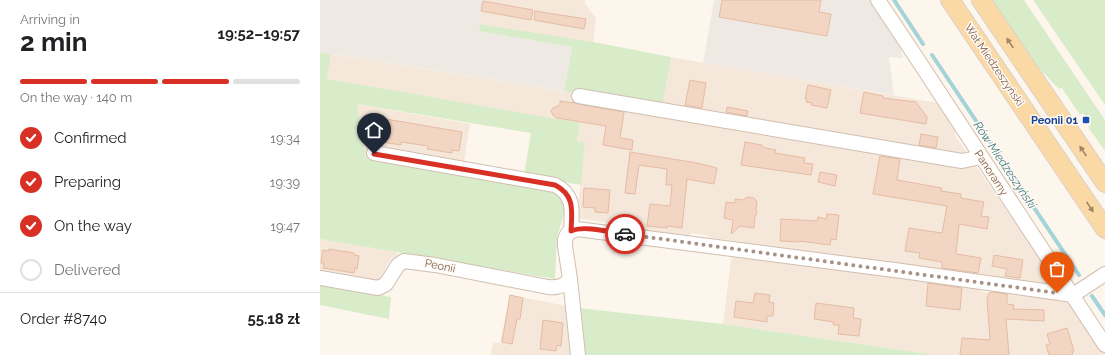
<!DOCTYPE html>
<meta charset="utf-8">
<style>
body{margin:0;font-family:Raleway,sans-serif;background:#f2f2f2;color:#202124;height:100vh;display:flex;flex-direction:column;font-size:15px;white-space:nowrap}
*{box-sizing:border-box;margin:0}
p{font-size:13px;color:#757577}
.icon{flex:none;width:22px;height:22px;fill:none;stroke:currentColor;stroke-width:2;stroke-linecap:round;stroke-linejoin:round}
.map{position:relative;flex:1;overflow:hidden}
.details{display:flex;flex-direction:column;background:#fff;width:320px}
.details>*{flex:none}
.pin{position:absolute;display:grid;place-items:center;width:34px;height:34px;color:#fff;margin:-41px -17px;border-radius:50% 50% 50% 0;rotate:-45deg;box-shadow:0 0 4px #0007}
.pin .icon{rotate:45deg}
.courier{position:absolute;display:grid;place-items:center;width:40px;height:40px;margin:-20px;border:3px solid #d93025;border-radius:50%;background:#fff;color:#222;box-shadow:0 1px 5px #0007}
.headline em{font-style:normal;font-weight:700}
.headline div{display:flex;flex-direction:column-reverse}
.headline{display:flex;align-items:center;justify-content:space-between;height:68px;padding:0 20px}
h1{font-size:26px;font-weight:700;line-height:30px}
.bar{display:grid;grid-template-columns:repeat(4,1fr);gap:6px 4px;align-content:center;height:48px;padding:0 20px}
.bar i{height:5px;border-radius:3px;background:#e0e0e0}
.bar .on{background:#d93025}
.bar p{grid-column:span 4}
.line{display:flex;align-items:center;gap:10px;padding:0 20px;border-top:1px solid #e0e0e0}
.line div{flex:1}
ol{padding:0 20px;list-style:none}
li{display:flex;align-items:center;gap:12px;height:44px}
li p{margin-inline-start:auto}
li .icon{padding:4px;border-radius:50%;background:#d93025;color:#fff;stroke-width:4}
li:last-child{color:#757577}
li i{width:22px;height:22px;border:2px solid #e0e0e0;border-radius:50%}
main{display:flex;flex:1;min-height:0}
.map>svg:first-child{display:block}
.residential{fill:#f5e8da}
.industrial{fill:#efe9e4}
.green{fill:#d8ecc9}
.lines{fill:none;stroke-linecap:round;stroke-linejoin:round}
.stream{stroke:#a5d3da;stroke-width:4}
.building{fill:#f3d5c3;stroke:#e6bba3}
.minor-casing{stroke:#d1beb0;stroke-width:16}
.major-casing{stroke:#dad1cd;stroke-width:20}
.minor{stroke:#fff;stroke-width:14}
.major{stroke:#fbd9a5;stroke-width:18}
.oneway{fill:#a18267}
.done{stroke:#a89285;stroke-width:4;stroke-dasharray:0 7.2}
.route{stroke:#d93025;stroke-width:5}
.transit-dot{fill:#1a4fb4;stroke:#fffaf3;stroke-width:1.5}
.labels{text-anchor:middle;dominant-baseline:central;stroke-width:3;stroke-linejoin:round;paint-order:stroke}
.street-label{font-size:11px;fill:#7a5c4d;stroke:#fffaf3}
.transit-label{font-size:11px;font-weight:bold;fill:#164399;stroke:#fffaf3;text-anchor:end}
.water-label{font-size:12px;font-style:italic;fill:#437c86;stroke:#fffaf3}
</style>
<main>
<section class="details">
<div class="headline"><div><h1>2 min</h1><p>Arriving in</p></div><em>19:52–19:57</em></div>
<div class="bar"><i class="on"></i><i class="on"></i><i class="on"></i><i></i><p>On the way · 140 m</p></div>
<ol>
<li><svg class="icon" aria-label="check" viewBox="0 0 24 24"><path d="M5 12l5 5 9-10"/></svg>Confirmed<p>19:34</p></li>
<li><svg class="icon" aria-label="check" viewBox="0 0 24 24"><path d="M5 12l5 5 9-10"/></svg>Preparing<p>19:39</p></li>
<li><svg class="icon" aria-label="check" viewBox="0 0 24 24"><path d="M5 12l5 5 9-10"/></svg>On the way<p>19:47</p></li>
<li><i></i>Delivered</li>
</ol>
<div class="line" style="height:52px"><div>Order #8740</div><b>55.18 zł</b></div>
</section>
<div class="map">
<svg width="785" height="355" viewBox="0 0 785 355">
<rect width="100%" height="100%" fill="#fdf6ec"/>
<path class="residential" d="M 164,0 L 266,0 L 264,2 L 276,18 L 273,42 L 160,24 Z
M 11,54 L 255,93 L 255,90 L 273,92 L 342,107 L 351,57 L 383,63 L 618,103 L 635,128 L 636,137 L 739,286 L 736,289 L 679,280 L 673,276 L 662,274 L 658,277 L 486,252 L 388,237 L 387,235 L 371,233 L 370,236 L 318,229 L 317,227 L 257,218 L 265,142 L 257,141 L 260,124 L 7,79 Z
M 37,104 L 150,124 L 142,174 L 46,157 Z
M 0,239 L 76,252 L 78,255 L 71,259 L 60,278 L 55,281 L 0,284 Z
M 412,253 L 657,286 L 660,291 L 669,293 L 687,290 L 747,300 L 785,355 L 615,355 L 403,324 Z
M 190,295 L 258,308 L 262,355 L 171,355 L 173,342 L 180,343 Z"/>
<path class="industrial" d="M 0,0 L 164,0 L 159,31 L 252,47 L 244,91 L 0,52 Z
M 394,0 L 550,0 L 580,45 L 583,58 L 569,57 L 574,95 L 383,63 Z"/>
<path class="green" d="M 672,0 L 704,0 L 785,120 L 785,151 L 768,127 L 771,125 L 763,113 L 760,115 L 742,88 L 739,89 L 717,66 Z
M 713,0 L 785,0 L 785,105 Z
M 160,24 L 273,42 L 351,57 L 342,107 L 273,92 L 255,90 L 255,93 L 244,91 L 252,47 L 159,31 Z
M 0,52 L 11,54 L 7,79 L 260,123 L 257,141 L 265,142 L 261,185 L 204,175 L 211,133 L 37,104 L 46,157 L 142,174 L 235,189 L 247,204 L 237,237 L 235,279 L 0,239 Z
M 0,284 L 71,297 L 69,319 L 0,305 Z
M 258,308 L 403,324 L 615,355 L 263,355 Z"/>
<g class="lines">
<path class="stream" d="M 574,0 L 603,44
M 612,55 L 759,275
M 772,296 L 785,315"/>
</g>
<path class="building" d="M 402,0 L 501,0 L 499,12 L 511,14 L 507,36 L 399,17 Z
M 163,1 L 213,10 L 211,20 L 161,11 Z
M 215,11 L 266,19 L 264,29 L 214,20 Z
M 370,80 L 386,83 L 382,108 L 365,105 Z
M 488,85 L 511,90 L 507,108 L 491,105 L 492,103 L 486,102 L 487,99 L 485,99 Z
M 544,92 L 563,96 L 563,98 L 596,102 L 607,117 L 606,124 L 540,113 Z
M 240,101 L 253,103 L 253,102 L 258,104 L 304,112 L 300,138 L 313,140 L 312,150 L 283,145 L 286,126 L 237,118 L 233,115 L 231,111 L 233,108 L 240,105 Z
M 407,107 L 428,111 L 427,116 L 406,112 Z
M 54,117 L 142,132 L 139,151 L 132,150 L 132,153 L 107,149 L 108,146 L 88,143 L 81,142 L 81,145 L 56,141 L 57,138 L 50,136 Z
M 601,134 L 618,137 L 616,148 L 599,145 Z
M 425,142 L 442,145 L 442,147 L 456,150 L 455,153 L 485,158 L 484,163 L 493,164 L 491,175 L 421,165 Z
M 310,152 L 377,163 L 397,168 L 394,184 L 367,179 L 362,228 L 347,226 L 347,228 L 327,226 L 330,204 L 350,206 L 352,185 L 346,185 L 347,169 L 319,165 L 315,194 L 305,193 Z
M 560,156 L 580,159 L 577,180 L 622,188 L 621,191 L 641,194 L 641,198 L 664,202 L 661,216 L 669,217 L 667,229 L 639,224 L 636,254 L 661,258 L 658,273 L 622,268 L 622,262 L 599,258 L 600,253 L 585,251 L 589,228 L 622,233 L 627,206 L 553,194 Z
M 500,172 L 517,175 L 515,186 L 498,182 Z
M 264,188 L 290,190 L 288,213 L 275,212 L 275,208 L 263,207 Z
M 427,197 L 434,198 L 437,202 L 436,210 L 437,213 L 435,216 L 434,228 L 420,226 L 411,234 L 413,220 L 404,218 L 406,202 L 415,203 L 415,199 L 423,200 Z
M 507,214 L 519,215 L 516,240 L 511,239 L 510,245 L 479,241 L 479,242 L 460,241 L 461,219 L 497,221 L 498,217 L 506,219 Z
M 9,249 L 34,253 L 34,255 L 39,256 L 37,269 L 35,268 L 34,273 L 3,268 L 4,263 L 1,263 L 3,250 L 9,251 Z
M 674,255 L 703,260 L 700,278 L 685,276 L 687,269 L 672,266 Z
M 608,283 L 642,288 L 640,310 L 606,306 Z
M 673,292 L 687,294 L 687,304 L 694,305 L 693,309 L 724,310 L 724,321 L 686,319 L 689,355 L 640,355 L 642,338 L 670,340 L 667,299 L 669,293 Z
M 435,293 L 450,295 L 449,302 L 454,303 L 453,316 L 447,316 L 447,322 L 414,317 L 416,301 L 433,303 Z
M 190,295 L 203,298 L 200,319 L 197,319 L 192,344 L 182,342 Z
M 496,303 L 534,308 L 533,318 L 541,319 L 539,336 L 518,334 L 519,325 L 513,325 L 514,322 L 494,319 Z
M 223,320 L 243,323 L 241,346 L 237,345 L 236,351 L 220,349 Z
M 747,328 L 754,351 L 752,351 L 753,355 L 729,355 L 726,345 L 730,344 L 727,334 Z"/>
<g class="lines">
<g class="minor-casing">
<path id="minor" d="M 558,0 L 596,57 L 785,345
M 259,96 L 624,158 L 642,161 L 661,157
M 54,153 L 235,185 C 255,195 252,211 251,231
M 0,278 L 58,288 L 66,284 L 78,265 L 84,261 L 115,265 L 228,287 C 238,288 244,286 250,279
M 258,355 L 250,279 L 245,246 L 245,239 L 248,233 L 257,229 L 582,271 L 753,295 L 785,274"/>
</g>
<g class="major-casing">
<path id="major" d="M 630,0 L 785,229
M 661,0 L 785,183"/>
</g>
<use href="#minor" class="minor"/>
<use href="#major" class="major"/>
</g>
<defs><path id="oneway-solid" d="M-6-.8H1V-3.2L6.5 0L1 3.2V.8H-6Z"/></defs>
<g class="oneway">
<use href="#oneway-solid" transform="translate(690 43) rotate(-124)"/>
<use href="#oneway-solid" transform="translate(763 151) rotate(-124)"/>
<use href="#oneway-solid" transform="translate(770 207) rotate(56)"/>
</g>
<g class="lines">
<path class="done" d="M 305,234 L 737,293"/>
<path class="route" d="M 54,154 L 235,185 C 255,195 252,211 251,231 C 264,225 291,232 305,234"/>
</g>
<rect class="transit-dot" x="762" y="116" width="8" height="8" rx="2"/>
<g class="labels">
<g class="street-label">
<text transform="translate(674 65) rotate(56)">Wał Miedzeszyński</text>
<text transform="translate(671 173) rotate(57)">Panoramy</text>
<text transform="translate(120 266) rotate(11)">Peonii</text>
</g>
<g class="transit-label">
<text x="758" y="120">Peonii 01</text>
</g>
<g class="water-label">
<text transform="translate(685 165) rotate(56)">Rów Miedzeszyński</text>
</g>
</g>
</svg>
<div class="pin" style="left:737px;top:293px;background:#ea580c"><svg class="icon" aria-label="bag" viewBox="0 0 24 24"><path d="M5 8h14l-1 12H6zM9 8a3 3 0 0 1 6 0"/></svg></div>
<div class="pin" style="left:54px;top:154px;background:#1f2937"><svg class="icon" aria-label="home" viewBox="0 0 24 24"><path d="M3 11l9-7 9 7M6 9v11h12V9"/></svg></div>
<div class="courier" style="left:305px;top:234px"><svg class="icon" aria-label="car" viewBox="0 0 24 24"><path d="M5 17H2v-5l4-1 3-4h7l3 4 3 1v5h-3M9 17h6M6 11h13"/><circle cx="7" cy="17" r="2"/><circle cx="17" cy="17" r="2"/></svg></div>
</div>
</main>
